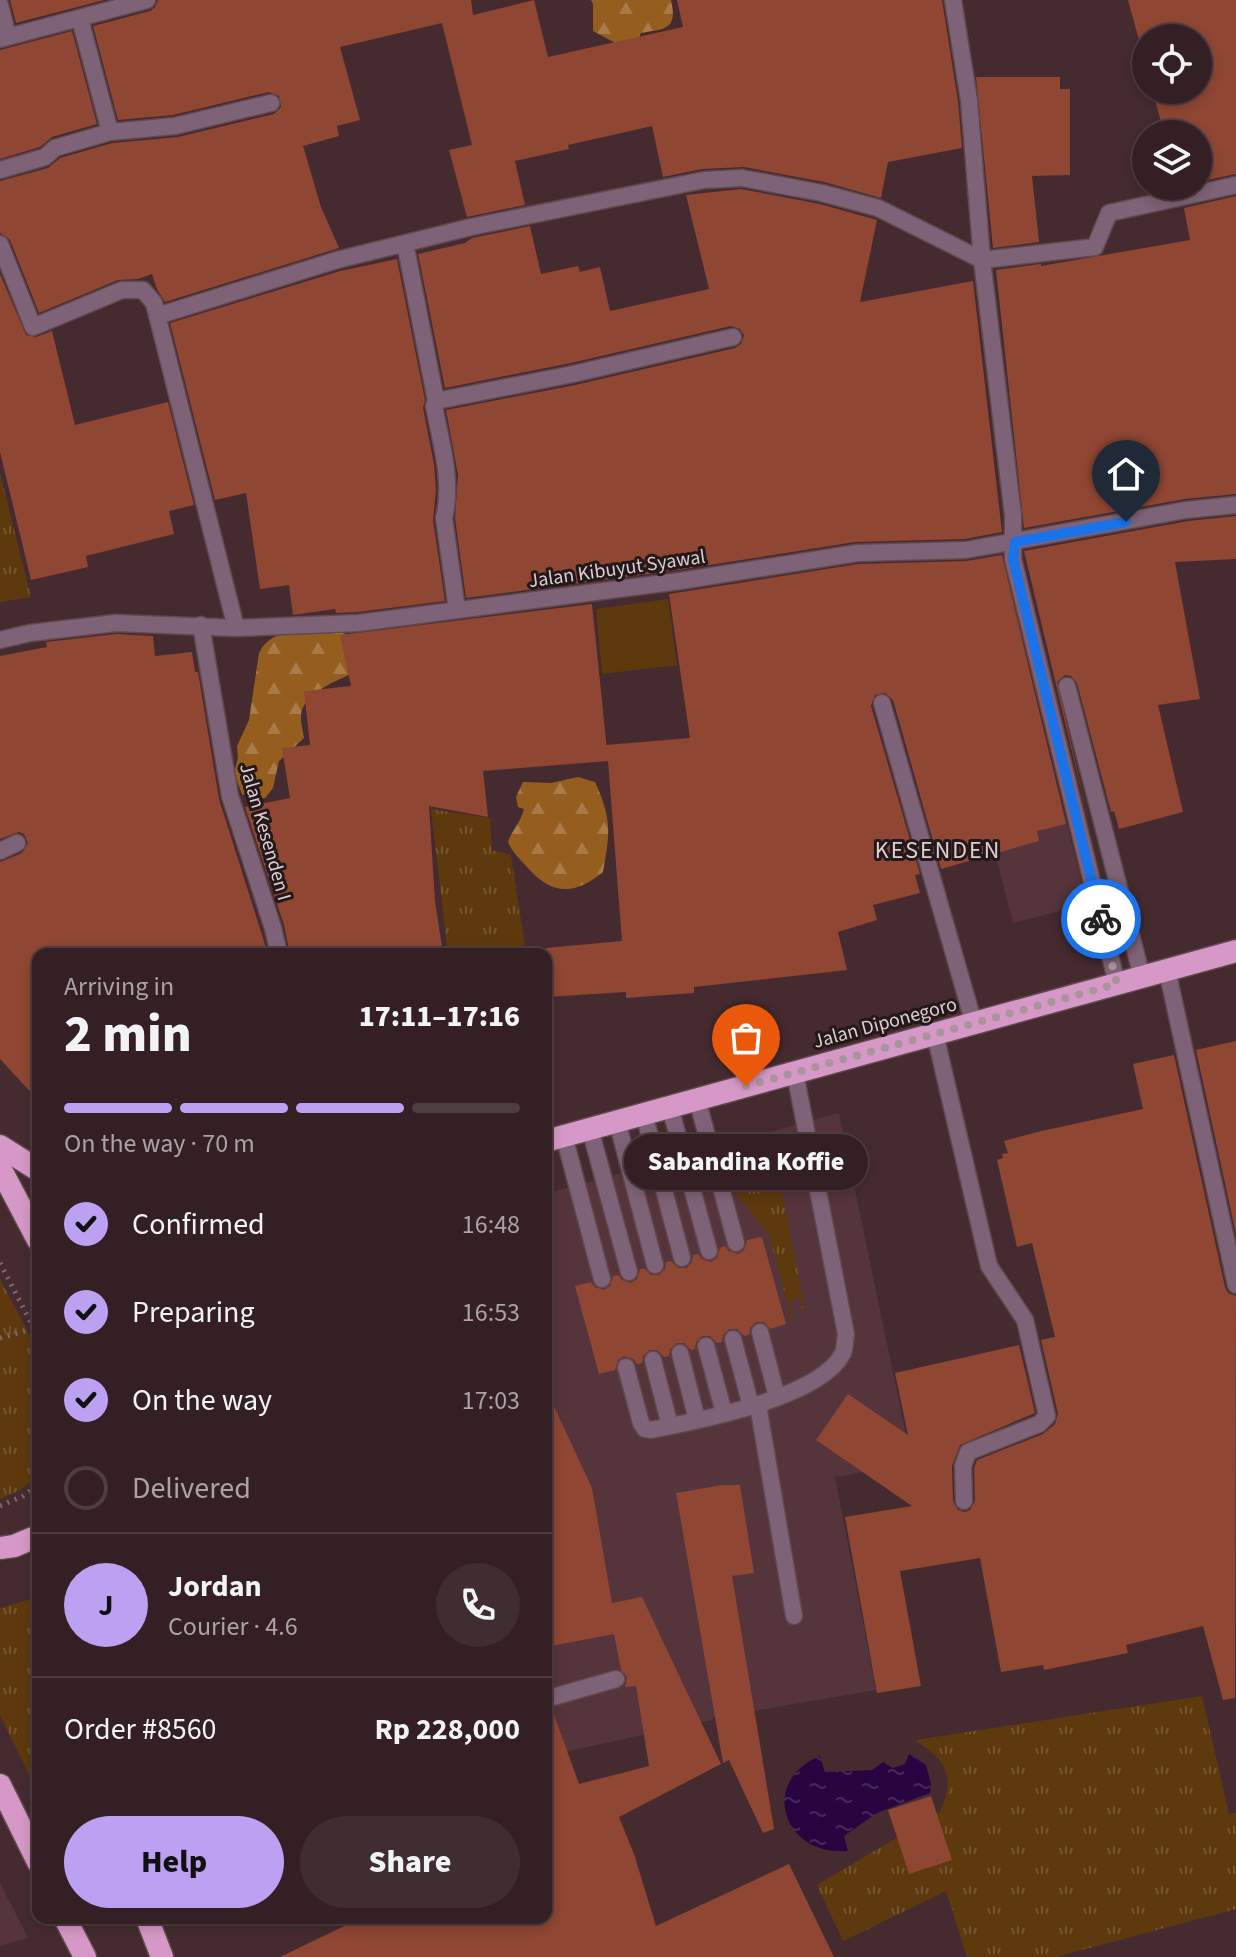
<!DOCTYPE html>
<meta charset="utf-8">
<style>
body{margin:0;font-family:"Source Sans 3",sans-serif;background:#3f2d31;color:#f1f3f6;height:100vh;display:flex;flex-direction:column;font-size:30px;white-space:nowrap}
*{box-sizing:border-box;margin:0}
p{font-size:26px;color:#a9a3a6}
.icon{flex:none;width:44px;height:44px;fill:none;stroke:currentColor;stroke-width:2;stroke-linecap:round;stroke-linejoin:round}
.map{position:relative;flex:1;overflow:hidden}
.side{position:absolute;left:32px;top:948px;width:520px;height:976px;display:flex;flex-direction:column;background:#342024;border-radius:16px;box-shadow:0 4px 12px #0003,0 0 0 2px #4e3e41}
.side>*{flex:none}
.fabs{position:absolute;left:1132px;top:24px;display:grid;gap:16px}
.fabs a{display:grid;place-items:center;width:80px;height:80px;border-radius:50%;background:#342024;box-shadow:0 4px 12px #0003,0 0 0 2px #4e3e41;font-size:40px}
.pin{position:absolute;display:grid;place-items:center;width:68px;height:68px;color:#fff;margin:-82px -34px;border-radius:50% 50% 50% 0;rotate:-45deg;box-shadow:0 0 8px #0007}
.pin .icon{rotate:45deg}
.courier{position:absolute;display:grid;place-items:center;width:80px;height:80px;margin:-40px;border:6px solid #1a73e8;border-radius:50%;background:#fff;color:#222;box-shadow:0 2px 10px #0007}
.bubble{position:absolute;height:56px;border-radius:28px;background:#342024;box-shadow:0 4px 12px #0003,0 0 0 2px #4e3e41;font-size:26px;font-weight:800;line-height:56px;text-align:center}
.overview em{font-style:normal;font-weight:800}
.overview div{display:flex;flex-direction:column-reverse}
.overview{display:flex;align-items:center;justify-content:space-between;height:136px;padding:0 32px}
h1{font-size:52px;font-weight:800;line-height:60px}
.bar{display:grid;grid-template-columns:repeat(4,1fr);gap:12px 8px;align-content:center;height:96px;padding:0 32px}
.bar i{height:10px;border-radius:6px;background:#4e3e41}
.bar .selected{background:#bca0f2}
.bar p{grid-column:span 4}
.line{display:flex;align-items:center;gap:20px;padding:0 32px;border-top:2px solid #4e3e41}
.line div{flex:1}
.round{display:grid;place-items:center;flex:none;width:84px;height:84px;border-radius:42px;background:#3f2d31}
ol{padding:0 32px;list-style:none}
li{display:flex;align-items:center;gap:24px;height:88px}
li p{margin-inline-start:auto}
li .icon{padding:8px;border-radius:50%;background:#bca0f2;color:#111;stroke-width:4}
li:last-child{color:#a9a3a6}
li i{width:44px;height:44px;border:4px solid #4e3e41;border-radius:50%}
.action{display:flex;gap:16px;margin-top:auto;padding:16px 32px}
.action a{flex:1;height:92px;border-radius:48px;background:#bca0f2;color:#111;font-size:32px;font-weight:800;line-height:92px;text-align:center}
.action a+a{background:#3f2d31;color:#f1f3f6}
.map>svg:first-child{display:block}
.built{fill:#55343b}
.grass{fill:url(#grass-tufts)}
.forest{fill:url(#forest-firs)}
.pitch{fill:#5e390d}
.water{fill:url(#water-ripples)}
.building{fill:#8f4633}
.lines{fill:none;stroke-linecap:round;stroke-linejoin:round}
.service-casing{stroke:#61484d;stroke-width:19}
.minor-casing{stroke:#61484d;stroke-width:19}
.trunk-casing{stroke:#61484d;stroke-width:25}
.path{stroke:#7f686d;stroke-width:5;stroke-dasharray:2 6;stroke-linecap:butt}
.service{stroke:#7e6277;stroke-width:16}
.minor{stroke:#7e6277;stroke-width:16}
.trunk{stroke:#d698c6;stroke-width:22}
.done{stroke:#a99599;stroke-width:8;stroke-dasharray:0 14.4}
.route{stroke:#1a73e8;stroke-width:10}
.labels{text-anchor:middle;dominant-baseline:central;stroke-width:6;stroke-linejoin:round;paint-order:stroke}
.street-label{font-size:20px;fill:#dfced1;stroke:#23181a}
.quarter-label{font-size:24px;letter-spacing:2px;fill:#dfced1;stroke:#23181a}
</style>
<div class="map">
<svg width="1236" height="1957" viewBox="0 0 1236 1957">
<defs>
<pattern id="grass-tufts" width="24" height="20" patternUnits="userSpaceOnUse" patternTransform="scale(2)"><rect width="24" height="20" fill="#5e390d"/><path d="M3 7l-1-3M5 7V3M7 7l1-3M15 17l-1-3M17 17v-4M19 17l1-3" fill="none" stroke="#75542f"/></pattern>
<pattern id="forest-firs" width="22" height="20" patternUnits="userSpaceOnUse" patternTransform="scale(2)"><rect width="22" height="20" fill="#955e1e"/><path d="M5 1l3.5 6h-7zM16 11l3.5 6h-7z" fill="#a87b48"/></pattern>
<pattern id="water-ripples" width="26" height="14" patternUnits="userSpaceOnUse" patternTransform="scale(2)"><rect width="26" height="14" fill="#280541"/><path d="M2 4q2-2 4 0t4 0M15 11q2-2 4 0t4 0" fill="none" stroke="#47285b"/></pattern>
</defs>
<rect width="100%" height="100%" fill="#452b30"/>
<path class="built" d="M 1001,561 L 1087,904 L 1013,923 L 922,566 Z
M 839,1113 L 912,1464 L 835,1477 L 876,1690 L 713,1718 L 713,1720 L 546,1756 L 546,1214 L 552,1212 L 549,1193 Z
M 0,1883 L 28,1938 L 0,1946 Z"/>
<path class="grass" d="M 0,473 L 31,597 L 0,602 Z
M 431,809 L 490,818 L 492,850 L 511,855 L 526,954 L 448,954 Z
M 778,1173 L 805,1309 L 805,1315 L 799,1298 L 790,1301 L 794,1319 L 791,1317 L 769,1235 L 730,1186 Z
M 0,1279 L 38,1351 L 38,1475 L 20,1490 L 0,1499 Z
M 38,1597 L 38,1793 L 0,1715 L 0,1608 Z
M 1202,1696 L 1229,1814 L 1236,1813 L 1236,1909 L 1056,1957 L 967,1957 L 946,1891 L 843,1941 L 817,1885 L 940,1812 C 957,1775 945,1760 915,1740 Z"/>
<path class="forest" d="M 591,0 L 671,0 C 678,30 665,29 641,33 L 636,45 L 623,47 L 593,31 L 593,4 Z
M 332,629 L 359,639 L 366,667 C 345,678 300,691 301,718 C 301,724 303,732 304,738 L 279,761 L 273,788 L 265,798 L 254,799 L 242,794 L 234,773 L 238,758 L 237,746 L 249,720 L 259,653 C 272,626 305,632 332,629 Z
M 578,777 L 595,782 C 612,819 610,833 603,872 C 575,895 552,896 527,867 C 520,859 512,852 508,842 C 512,830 521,822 524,809 L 518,807 L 516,797 L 523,782 L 551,783 Z"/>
<path class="pitch" d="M 668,599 L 677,665 L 602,674 L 596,609 Z"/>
<path class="water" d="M 909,1754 L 926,1765 L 931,1784 L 930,1793 L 877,1813 L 844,1836 L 848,1851 C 782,1857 759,1781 820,1756 L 825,1772 L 872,1770 L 883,1762 L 893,1768 L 905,1764 Z"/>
<path class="building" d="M 10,0 L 104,0 L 16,23 Z
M 158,0 L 471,0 L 473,15 L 534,0 L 548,57 L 683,27 L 677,0 L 942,0 L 958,101 L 962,148 L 888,162 L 881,198 L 824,182 L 744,167 L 702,169 L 663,177 L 652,126 L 568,145 L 569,149 L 515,161 L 525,205 L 467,217 L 449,150 L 472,145 L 442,23 L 340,47 L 360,120 L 337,126 L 339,136 L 303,146 L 321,207 L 339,248 L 165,302 L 157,289 L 152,274 L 138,279 L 118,280 L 39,313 L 10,240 L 0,233 L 0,181 L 48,168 L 60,158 L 112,143 L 178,137 L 274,114 L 281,107 L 279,96 L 269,92 L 173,115 L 118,120 L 93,26 L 150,11 L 155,7 Z
M 1128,0 L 1236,0 L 1236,174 L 1198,182 L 1198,134 L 1178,134 L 1174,121 L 1162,125 L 1152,90 L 1198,90 L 1198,38 L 1146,38 L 1146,66 Z
M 72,31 L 97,124 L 52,137 L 40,147 L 0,159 L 0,50 Z
M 976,77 L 1060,77 L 1060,89 L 1070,89 L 1070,175 L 1032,176 L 1039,242 L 993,248 Z
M 741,189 L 820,204 L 877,220 L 860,302 L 973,281 L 1002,532 L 965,539 L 855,542 L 678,570 L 466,598 L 455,518 L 458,475 L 446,410 L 575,385 L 735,348 L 741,344 L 744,335 L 740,329 L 731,326 L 571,363 L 445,388 L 418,254 L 465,243 L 472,238 L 530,226 L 541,274 L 578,266 L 580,272 L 600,267 L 610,311 L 709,289 L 686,195 Z
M 1236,196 L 1236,494 L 1185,499 L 1024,528 L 996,270 L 1041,264 L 1041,266 L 1190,240 L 1184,208 Z
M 397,259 L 425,400 L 423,408 L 434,464 L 436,490 L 433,520 L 445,601 L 358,612 L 336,613 L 335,609 L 293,615 L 289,585 L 260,589 L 246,493 L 215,500 L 170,323 L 340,271 Z
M 0,274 L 26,335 L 36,337 L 52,331 L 75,425 L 168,402 L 194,505 L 169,511 L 174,534 L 86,556 L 88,567 L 31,580 L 0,452 Z
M 1236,516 L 1236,559 L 1175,562 L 1200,699 L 1158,705 L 1183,812 L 1119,829 L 1114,811 L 1111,812 L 1077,683 L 1071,676 L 1065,675 L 1057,682 L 1088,818 L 1024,551 L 1188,521 Z
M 1002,555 L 1066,824 L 1037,831 L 1039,841 L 941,869 L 893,700 L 885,693 L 875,695 L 871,706 L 920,874 L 915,875 L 920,893 L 873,905 L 877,920 L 838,932 L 847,970 L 694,987 L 694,993 L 626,998 L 626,992 L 546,997 L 546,948 L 622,941 L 608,761 L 483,771 L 488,817 L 429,806 L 435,901 L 443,954 L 290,954 L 284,925 L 245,807 L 290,798 L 282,748 L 310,745 L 304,691 L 351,686 L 340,635 L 592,604 L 607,750 L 606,745 L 690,738 L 669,594 L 858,564 L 966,561 Z
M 116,634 L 153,636 L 155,656 L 192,652 L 195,672 L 198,672 L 219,799 L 268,954 L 38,954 L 38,1100 L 0,1059 L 0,862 L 22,853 L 28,843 L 24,834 L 19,832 L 0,839 L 0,656 L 47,647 L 46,642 Z
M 1236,1041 L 1236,1234 L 1196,1050 Z
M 1174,1055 L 1225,1287 L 1228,1293 L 1236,1296 L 1235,1698 L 1223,1700 L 1203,1626 L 1126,1645 L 1128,1653 L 1044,1670 L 1043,1665 L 1001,1672 L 980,1558 L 900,1571 L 921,1686 L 877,1693 L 845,1517 L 912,1506 L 816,1440 L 848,1394 L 908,1435 L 895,1373 L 1019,1345 L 1035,1413 L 960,1445 L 952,1466 L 953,1501 L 958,1510 L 965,1512 L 970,1510 L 975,1501 L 974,1468 L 977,1460 L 1043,1434 L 1055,1424 L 1058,1414 L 1041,1340 L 1055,1337 L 1032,1243 L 1017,1247 L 997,1160 L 1003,1158 L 1002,1154 L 1008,1153 L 1004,1141 L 1037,1132 L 1143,1109 L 1133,1064 Z
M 762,1237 L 786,1324 L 770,1329 L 764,1322 L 756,1322 L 750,1328 L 749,1335 L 744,1336 L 737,1329 L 729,1329 L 723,1335 L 722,1342 L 717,1343 L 710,1336 L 702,1336 L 696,1342 L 695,1349 L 691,1350 L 684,1343 L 677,1343 L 670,1349 L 669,1356 L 664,1357 L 657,1350 L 650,1350 L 643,1356 L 642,1363 L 637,1364 L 633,1359 L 624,1356 L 618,1360 L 615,1370 L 599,1374 L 575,1286 L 591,1282 L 595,1287 L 604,1290 L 610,1286 L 613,1276 L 618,1275 L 622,1280 L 631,1283 L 637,1279 L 640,1269 L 644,1268 L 651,1275 L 659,1275 L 665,1269 L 666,1262 L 671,1261 L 678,1268 L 686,1268 L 692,1262 L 693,1255 L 698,1254 L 702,1259 L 711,1262 L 717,1258 L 720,1248 L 725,1246 L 729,1251 L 738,1254 L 744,1250 L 747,1240 Z
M 546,1389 L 592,1488 L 612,1603 L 642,1597 L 721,1764 L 619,1817 L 634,1854 L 656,1926 L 789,1864 L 834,1957 L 280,1957 L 361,1918 L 546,1918 L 546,1710 L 552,1709 L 579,1784 L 649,1766 L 636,1686 L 625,1687 L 627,1677 L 621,1670 L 614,1634 L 546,1647 Z
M 722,1485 L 740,1485 L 754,1573 L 732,1576 L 774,1829 L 763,1833 L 729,1760 L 723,1763 L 676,1493 Z
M 931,1796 L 952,1860 L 909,1874 L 888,1810 Z"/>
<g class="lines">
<g class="service-casing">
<path id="service" d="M 742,178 L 822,193 L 878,208 L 982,260
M 1067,686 L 1142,977
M 882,703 L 974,1024
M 0,851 L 17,843
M 1167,970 L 1236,1285
M 935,1034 L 989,1266 L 1025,1320 L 1047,1416 L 1039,1424 L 968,1452 L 963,1466 L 964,1501
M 697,1099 L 736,1243
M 670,1107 L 709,1251
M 644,1114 L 682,1258
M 617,1121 L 655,1265
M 590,1129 L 629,1272
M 564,1136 L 602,1279
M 760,1332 L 777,1397
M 733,1339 L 751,1406
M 706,1346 L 724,1413
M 680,1353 L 697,1420
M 653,1360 L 670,1426
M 626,1367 L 641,1423 L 645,1429 L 651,1430 C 697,1421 821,1398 843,1353 C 845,1348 845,1340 846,1334 L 795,1073
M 758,1405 L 794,1616
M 546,1699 L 616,1679"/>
</g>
<g class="minor-casing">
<path id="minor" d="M 953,0 L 969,100 L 982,260 L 1013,515 L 1013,559 L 1117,984
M 0,5 L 8,37
M 80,19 L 110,132
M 0,39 L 147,0
M 0,170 L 45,157 L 55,148 L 110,132 L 175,126 L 271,103
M 405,243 L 436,401 L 434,406 C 441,443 453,481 444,518 L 457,610
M 0,244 L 33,327 L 122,290 L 143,290 L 154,303 L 236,628
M 982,260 L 1095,247 L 1109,213 L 1236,185
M 157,316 L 337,260 L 471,227 L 704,180 L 742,178
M 436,401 L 573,374 L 733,337
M 201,625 L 230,796 L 273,928 L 279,954
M 0,640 L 30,633 L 116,623 L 236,628 L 359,623 L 680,581 L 857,553 L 966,550 L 1186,510 L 1236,505"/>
</g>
<g class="trunk-casing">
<path id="trunk" d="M 546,1141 L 1236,951
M 0,1146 L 38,1170
M 0,1168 L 38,1240
M 0,1548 L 14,1546 L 38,1536
M 0,1785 L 38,1862
M 65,1918 L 85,1957
M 147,1918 L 162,1957"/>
</g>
<path class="path" d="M 0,1263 L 38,1336
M 0,1338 L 34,1328
M 0,1506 L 23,1496 L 38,1485"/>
<use href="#service" class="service"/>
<use href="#minor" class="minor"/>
<use href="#trunk" class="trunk"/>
</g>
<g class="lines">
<path class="done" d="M 746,1086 L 1117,984 L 1101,919"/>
<path class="route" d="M 1101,919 L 1013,559 L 1015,542 L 1126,522"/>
</g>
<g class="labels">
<g class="street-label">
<text transform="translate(617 569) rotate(-8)">Jalan Kibuyut Syawal</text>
<text transform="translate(265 832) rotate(74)">Jalan Kesenden I</text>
<text transform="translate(885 1023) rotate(-15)">Jalan Diponegoro</text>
</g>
<g class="quarter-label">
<text x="938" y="850">KESENDEN</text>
</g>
</g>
</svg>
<div class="fabs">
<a><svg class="icon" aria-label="locate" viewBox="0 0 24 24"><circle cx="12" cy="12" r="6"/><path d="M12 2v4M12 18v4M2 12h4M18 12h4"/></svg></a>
<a><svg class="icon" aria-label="layers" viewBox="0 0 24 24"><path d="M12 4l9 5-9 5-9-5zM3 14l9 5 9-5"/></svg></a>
</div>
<div class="pin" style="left:746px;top:1086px;background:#ea580c"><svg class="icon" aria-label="bag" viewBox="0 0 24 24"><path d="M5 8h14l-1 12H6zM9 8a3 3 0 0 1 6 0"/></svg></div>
<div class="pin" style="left:1126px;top:522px;background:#1f2937"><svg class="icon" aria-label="home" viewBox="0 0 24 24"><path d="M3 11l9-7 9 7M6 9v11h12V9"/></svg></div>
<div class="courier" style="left:1101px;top:919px"><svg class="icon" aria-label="bike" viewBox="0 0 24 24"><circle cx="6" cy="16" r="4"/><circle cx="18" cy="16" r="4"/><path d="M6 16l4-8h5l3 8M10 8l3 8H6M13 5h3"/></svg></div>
<div class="bubble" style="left:624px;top:1134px;width:244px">Sabandina Koffie</div>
<section class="side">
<div class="overview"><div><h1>2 min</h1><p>Arriving in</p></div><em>17:11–17:16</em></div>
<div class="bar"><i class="selected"></i><i class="selected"></i><i class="selected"></i><i></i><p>On the way · 70 m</p></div>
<ol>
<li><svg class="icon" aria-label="check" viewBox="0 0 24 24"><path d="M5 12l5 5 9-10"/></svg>Confirmed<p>16:48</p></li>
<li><svg class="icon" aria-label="check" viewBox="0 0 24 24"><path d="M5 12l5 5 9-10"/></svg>Preparing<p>16:53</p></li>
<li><svg class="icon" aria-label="check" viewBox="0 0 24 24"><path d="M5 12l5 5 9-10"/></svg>On the way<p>17:03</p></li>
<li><i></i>Delivered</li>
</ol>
<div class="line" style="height:144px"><b class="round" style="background:#bca0f2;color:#111">J</b><div><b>Jordan</b><p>Courier · 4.6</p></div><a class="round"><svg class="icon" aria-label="phone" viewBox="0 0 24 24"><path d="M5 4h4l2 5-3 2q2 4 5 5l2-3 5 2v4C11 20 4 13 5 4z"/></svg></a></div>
<div class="line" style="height:104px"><div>Order #8560</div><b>Rp 228,000</b></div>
<div class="action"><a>Help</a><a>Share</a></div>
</section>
</div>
